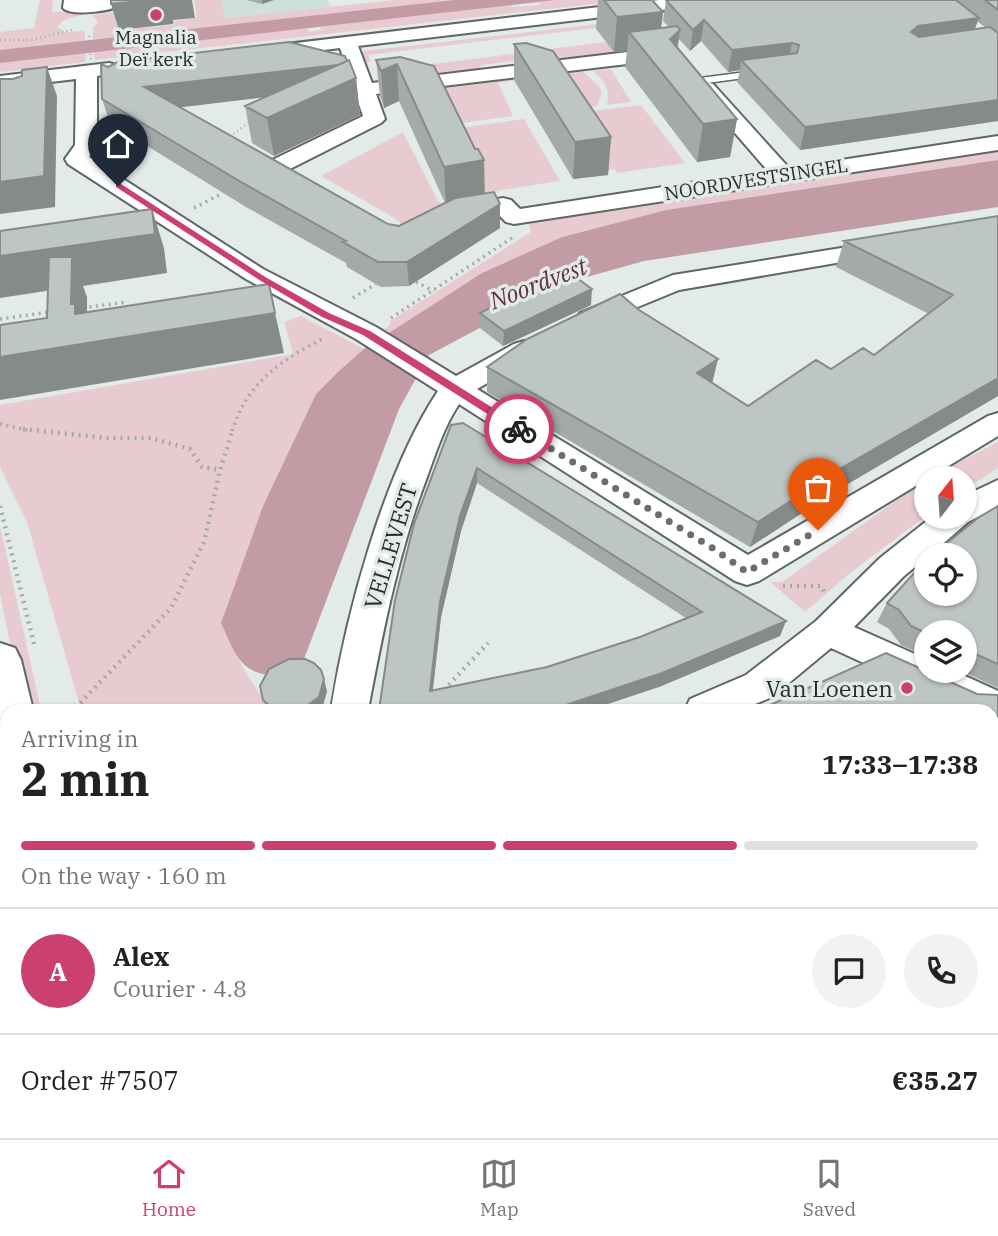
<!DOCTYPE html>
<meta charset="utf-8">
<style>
body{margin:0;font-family:"IBM Plex Serif",serif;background:#f2f2f2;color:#222;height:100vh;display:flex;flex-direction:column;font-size:26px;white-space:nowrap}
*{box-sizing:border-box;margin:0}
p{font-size:23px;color:#767676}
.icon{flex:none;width:38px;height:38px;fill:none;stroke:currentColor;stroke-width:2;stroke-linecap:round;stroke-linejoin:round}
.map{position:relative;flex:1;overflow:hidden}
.drawer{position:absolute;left:0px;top:704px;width:999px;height:436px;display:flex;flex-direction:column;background:#fff;border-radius:21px 21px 0 0;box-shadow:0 2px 5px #0004}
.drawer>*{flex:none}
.needle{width:46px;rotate:17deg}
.controls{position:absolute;left:914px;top:466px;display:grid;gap:14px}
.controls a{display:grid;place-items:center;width:63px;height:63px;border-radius:50%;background:#fff;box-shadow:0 2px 5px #0004;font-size:35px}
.pin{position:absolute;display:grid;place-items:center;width:60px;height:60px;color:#fff;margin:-72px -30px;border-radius:50% 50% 50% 0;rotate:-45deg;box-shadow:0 0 7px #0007}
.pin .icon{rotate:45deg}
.courier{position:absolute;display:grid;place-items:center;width:70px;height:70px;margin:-35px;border:5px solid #cc3f71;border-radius:50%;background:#fff;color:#222;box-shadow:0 2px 9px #0007}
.summary em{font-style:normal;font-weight:700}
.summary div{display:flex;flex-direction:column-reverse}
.summary{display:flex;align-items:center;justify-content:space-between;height:119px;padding:0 21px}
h1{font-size:46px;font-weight:700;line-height:52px}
.bar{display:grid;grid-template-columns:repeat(4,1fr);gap:10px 7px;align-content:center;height:84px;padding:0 21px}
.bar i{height:9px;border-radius:5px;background:#e0e0e0}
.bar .current{background:#cc3f71}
.bar p{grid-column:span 4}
.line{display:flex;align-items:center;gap:18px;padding:0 21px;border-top:2px solid #e0e0e0}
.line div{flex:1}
.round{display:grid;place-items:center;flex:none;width:74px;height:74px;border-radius:37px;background:#f2f2f2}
.dock{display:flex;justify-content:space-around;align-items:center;height:98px;border-top:2px solid #e0e0e0;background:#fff;font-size:19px;color:#767676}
.dock a{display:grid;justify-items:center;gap:4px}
.dock .current{color:#cc3f71}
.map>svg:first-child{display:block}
.built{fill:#cee0dc}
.green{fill:#e7cbd1}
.water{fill:#c29ba4}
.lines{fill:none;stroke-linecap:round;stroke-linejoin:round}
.lane-casing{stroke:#5f6765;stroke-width:3}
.street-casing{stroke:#5f6765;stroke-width:4}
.secondary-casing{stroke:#5f6765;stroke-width:4}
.path-far3{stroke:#a3aaa8;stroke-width:2.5;stroke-dasharray:1 3.5;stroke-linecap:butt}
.path-far2{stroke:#a3aaa8;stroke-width:3.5;stroke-dasharray:2 4.5;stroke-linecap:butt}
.path-far1{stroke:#a3aaa8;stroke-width:4.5;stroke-dasharray:2 5;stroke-linecap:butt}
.path{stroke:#a3aaa8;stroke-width:5;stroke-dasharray:2.5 7;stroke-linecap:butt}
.lane{fill:#fff;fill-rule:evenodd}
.street{fill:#fff;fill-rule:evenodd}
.secondary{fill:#fff;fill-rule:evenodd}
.path-bridge{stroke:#a3aaa8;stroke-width:2.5;stroke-dasharray:1 3.5;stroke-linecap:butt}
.wall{fill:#a3aaa9;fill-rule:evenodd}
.shaded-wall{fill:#858b89}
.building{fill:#bec6c4;stroke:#858b89;stroke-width:2;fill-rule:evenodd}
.route{fill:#cc3f71}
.done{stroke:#6a6f6e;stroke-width:7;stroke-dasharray:0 12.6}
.poi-dot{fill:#cc3f71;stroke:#e2ebe9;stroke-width:2.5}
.labels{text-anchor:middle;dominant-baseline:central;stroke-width:7;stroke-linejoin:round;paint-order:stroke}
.far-poi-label{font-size:19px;fill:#292c2c;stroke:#e2ebe9}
.far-street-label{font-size:19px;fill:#292c2c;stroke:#e2ebe9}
.street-label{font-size:23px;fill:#292c2c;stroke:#e2ebe9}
.poi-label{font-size:23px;fill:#292c2c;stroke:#e2ebe9;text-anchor:end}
.water-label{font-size:24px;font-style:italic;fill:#64303f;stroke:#e2ebe9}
</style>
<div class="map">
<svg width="998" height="1138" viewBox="0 0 998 1138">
<rect width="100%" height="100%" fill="#e2ebe9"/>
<path class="built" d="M 221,0 L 328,0 L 331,7 L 225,18 Z"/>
<path class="green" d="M 40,0 L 53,0 L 52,12 L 77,10 L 77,14 L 84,14 L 64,20 L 57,27 L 65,32 L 85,31 L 85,41 L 0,50 L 0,32 L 34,28 Z
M 194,0 L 221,0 L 225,18 L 395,0 L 454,0 L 93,40 L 93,28 L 98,22 L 92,15 L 116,12 L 119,30 L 173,25 L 173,21 L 197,18 Z
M 556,0 L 629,0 L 95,60 L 94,52 L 307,28 L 309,32 L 321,30 L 320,27 L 511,5 L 513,7 L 541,5 L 540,2 Z
M 632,20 L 637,23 L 368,55 L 371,62 L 361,63 L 356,52 Z
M 638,38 L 649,53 C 609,57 570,67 532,51 Z
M 528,52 L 532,58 L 484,65 L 466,74 L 383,84 L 378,71 Z
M 86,53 L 85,62 L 0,72 L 0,63 Z
M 611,69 L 631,102 L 607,105 C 610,88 606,83 593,71 Z
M 581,70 L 598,85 L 602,92 L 597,106 L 572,110 L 548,72 Z
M 542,73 L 543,76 L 498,83 L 513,116 L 454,124 L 434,85 Z
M 641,105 L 685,163 L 617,173 L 615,169 L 608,170 L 570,114 Z
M 524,119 L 560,181 L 482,193 L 453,129 Z
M 403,132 L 438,201 L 450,207 L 410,230 L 391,216 L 321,176 Z
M 998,149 L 998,160 L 666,210 L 562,237 L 482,273 L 386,335 L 384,330 L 390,325 L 390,321 L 531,232 L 528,221 Z
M 301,316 L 364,349 L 316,394 L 263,506 L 221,623 L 247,675 L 271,710 L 81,710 L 27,522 L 0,467 L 0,405 L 293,354 L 284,322 Z
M 998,442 L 998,468 L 964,490 L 964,478 L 929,478 Z
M 926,479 L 926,516 L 850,573 L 805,612 L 770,582 L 782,582 Z
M 0,528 L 4,543 L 41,710 L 24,710 L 0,594 Z"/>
<path class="water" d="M 454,0 L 556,0 L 0,63 L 0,50 Z
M 998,160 L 998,207 L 644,261 L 562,284 L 429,355 L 399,409 L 304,659 L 281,665 L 268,675 C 238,671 233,648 221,623 L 263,506 L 316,394 L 338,372 L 364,349 L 482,273 L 562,237 L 666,210 Z
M 992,957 L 998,959 L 998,1132 L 992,1130 Z
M 104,1132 L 287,1132 L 286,1138 L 103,1138 Z"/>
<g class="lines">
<g class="lane-casing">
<path id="lane" d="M 762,70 L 766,71 L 766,75 L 700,84 L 695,81 L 700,78 Z"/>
</g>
<g class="street-casing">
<path id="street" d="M 64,0 L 124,0 L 124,3 C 116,11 71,17 63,8 Z
M 659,0 L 714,0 L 705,5 L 358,46 L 372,83 L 669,47 L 679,53 L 669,59 L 376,94 L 385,119 L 381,123 L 282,173 L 266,173 L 263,168 L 266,163 L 363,116 L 340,48 L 260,58 L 250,52 L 253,48 Z
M 109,63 L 116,65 L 119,69 L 116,73 L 97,76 L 97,146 L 89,157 L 263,269 L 376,327 L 456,376 L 514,344 L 524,341 L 534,344 L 538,350 L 534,356 L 477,389 L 748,555 L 988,416 L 998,413 L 998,436 L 759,581 L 747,585 L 735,581 L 459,404 C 444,427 436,452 427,477 C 398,553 383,631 368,710 L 331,710 C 346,614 384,472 438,391 L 356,339 L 246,279 L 68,164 L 65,159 L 75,145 L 76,79 L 0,88 L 0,76 Z
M 706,82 L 713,84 L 789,168 L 998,136 L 998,150 L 514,224 L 506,222 L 497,213 L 456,220 L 448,218 L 444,213 L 448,208 L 503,198 L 511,200 L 520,209 L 768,171 L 696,88 L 699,84 Z
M 885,241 L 894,243 L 897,248 L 894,253 L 679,290 L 589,327 L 580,325 L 576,319 L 580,313 L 673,275 Z
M 998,480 L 998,506 L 968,522 L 930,555 L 926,555 L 926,558 L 904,576 L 854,627 L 926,659 L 926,670 L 952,670 L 998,691 L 998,724 L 992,722 L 992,710 L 966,710 L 831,648 L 772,697 L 741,710 L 685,710 L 690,699 L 746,675 L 816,621 L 880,558 L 933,516 L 964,516 L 964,496 Z
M 992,915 L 998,916 L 998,960 L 992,959 Z
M 406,1132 L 454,1132 L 456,1138 L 408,1138 Z
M 837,1132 L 900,1132 L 902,1138 L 839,1138 Z"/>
</g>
<g class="secondary-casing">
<path id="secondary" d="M 0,643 L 15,648 L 21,660 L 33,710 L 7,710 L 7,727 L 0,724 Z
M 7,783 L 7,827 L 0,829 L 0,785 Z
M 0,903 L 7,903 L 7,953 L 0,953 Z
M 20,1132 L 76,1132 L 76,1138 L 20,1138 Z"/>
</g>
<path class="path-far3" d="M 0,40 L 32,40 L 75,29
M 226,139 L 253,120"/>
<path class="path-far2" d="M 194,208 L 223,193
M 416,282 L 434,291
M 353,298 L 376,284
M 83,308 L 127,302
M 391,318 L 512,238
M 0,319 L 50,312
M 0,424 L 31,431
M 232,431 C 248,382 279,362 322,339"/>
<path class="path-far1" d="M 23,429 L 107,438 L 151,438 L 190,449 L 202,467 L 220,470
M 0,506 L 35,648
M 783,586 L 821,586 L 824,592
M 444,690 L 488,643
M 68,710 L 81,702 L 171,608 L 204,542 L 220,470 L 233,429"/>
<path class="path" d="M 0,763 L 7,760
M 97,1132 L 97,1138"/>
<use href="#lane" class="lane"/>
<use href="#street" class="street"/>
<use href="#secondary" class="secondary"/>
<path class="path-bridge" d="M 89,36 L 91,61"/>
</g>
<path class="wall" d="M 246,0 L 274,0 L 262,4 Z
M 598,0 L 652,0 L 663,12 L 661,28 L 669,27 L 663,21 L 666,0 L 998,0 L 998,121 L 800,150 L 737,82 L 740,70 L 728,72 L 701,41 L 690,51 L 679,39 L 677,49 L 737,119 L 730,157 L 697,162 L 625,67 L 627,51 L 614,52 L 596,29 ZM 977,21 L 986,28 L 974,29 Z
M 514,44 L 611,137 L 608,175 L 573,179 L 514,80 Z
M 400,57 L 485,193 L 500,228 L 409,286 L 381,287 L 347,267 L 346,263 L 246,207 L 110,123 L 102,99 L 108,67 L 356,78 L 360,115 L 274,156 L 252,143 L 245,106 L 265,97 L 180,107 L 388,224 L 399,226 L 445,203 L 399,101 L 384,108 L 380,96 L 376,60 Z
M 998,216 L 998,396 L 834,492 L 750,547 L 487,392 L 487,367 L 712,383 L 748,406 L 831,369 L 874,355 L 929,314 L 836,267 L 844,241 Z
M 591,305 L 503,346 L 480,328 L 480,313 Z
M 451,425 L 786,621 L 780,636 L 659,687 L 379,710 ZM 477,483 L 686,618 L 640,637 L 547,667 L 433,690 L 441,617 L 461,531 Z
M 998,506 L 998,688 L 959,670 L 964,670 L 964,632 L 926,632 L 926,656 L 901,645 L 889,629 L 877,622 L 887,603 Z
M 327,691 L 322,709 L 321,710 L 267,710 L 263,700 Z
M 977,694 L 998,695 L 998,913 L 992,918 L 992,710 Z
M 992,1076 L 998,1078 L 998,1116 L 992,1119 Z
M 572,1132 L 813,1132 L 830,1138 L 573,1138 Z"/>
<path class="shaded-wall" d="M 150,0 L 192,0 L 195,18 L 173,20 L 173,24 L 119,30 L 111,4 Z
M 262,0 L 274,0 L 262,4 Z
M 663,12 L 659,47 L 629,32 L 627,51 L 614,52 L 617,17 Z
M 979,18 L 971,39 L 912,47 L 911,32 L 918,26 Z
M 704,20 L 701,41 L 690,51 L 693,30 Z
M 680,30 L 675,66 L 670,39 Z
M 792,43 L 788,64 L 741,60 L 740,70 L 728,72 L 732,50 Z
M 348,64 L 356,78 L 360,115 L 274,156 L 267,118 L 332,89 L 150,111 L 144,87 Z
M 397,64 L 399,101 L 384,108 L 381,71 Z
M 47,67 L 57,96 L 55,207 L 0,214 L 0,182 Z
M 998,100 L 998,121 L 800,150 L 805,127 Z
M 737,119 L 730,157 L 697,162 L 703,124 Z
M 611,137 L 608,175 L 573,179 L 575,142 Z
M 484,160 L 485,199 L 446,205 L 444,167 Z
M 500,204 L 500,228 L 409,286 L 407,262 Z
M 152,209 L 164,248 L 167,273 L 83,286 L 87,297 L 87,334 L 275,313 L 284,353 L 0,400 L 0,357 L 71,304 L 72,287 L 0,298 L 0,256 Z
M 592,289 L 591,305 L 503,346 L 504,331 Z
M 718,359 L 712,384 L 697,373 Z
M 998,378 L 998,396 L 834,492 L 750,547 L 758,522 L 843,467 Z
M 477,468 L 477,483 L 461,531 L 441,617 L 431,705 L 430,691 L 440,602 L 460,516 Z
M 786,621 L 780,636 L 659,687 L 590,710 L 542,710 Z
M 324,679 L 327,691 L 322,709 L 321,710 L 301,710 Z"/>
<path class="building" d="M 111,0 L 150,0 L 111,4 Z
M 604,0 L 652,0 L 663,12 L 617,17 Z
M 666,0 L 956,0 L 979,18 L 918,26 L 911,32 L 919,37 L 990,27 L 998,33 L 998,100 L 805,127 L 741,60 L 797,53 L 799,45 L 792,43 L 732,50 L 704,20 L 693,30 Z
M 985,0 L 998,0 L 998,10 Z
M 677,26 L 680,30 L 670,39 L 737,119 L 703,124 L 629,32 Z
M 289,42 L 345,56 L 347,61 L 338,65 L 144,87 L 388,224 L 399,226 L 455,198 L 494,192 L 500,204 L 407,262 L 378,262 L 343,242 L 346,241 L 241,182 L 102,99 L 101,64 L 108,67 L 118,62 Z
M 526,43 L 553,51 L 611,137 L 575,142 L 514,44 Z
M 400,57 L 434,66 L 475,149 L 478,149 L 484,160 L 444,167 L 397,64 L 381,71 L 376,60 Z
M 349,60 L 356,78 L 267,118 L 245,106 Z
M 47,67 L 44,176 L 0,182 L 0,79 L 13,79 L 22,76 L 22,70 Z
M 152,209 L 155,234 L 0,256 L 0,231 Z
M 998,216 L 998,378 L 843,467 L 758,522 L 487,367 L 527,339 L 620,294 L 639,310 L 718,359 L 697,373 L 748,406 L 816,360 L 831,369 L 863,348 L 874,355 L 953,295 L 844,241 Z
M 49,257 L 72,257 L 71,304 L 75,304 L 75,314 L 269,284 L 275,313 L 0,357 L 0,325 L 47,318 Z
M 566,270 L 592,289 L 504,331 L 480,313 Z
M 463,423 L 786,621 L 662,673 L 563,706 L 542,710 L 379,710 L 395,600 L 414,524 L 451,425 ZM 477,468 L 702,612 L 640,637 L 547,667 L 430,691 L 440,602 L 460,516 Z
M 998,506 L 998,664 L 964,649 L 964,632 L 926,633 L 911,626 L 899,610 L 887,603 L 926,560 L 926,593 L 964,593 L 964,555 L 932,555 L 978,518 Z
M 886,653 L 977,694 L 998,695 L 998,904 L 992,902 L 992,710 L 759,710 Z
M 289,659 L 305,659 L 314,663 L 321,670 L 324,679 L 319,697 L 301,710 L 274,710 L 263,700 L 260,686 L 269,669 Z
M 992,1076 L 998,1078 L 998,1114 L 992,1113 Z
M 337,1132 L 341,1132 L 344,1138 L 328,1138 Z
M 578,1132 L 813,1132 L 830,1138 L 578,1138 Z"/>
<path class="route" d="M 116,184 L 121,184 L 267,278 L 329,313 L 370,331 L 523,427 L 523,432 L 516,432 L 363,335 L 322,317 L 261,281 L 116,187 Z"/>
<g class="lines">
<path class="done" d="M 519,429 L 714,549 L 747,572 L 818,530"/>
</g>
<g class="poi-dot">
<circle cx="156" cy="15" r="7"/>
<circle cx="907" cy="688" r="7"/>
</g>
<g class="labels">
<g class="far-poi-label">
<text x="156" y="37">Magnalia<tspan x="156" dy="22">Deï kerk</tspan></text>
</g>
<g class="far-street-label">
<text transform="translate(756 179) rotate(-9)">NOORDVESTSINGEL</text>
</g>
<g class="street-label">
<text transform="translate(390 546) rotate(-73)">VELLEVEST</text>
</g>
<g class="poi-label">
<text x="893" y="688">Van Loenen</text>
</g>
<g class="water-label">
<text transform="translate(538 283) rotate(-21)">Noordvest</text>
</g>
</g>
</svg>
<div class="controls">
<a><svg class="needle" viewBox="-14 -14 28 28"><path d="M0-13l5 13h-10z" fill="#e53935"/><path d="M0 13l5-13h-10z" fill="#767676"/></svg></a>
<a><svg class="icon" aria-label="locate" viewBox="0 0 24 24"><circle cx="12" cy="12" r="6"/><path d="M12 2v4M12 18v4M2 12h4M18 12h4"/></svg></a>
<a><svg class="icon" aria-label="layers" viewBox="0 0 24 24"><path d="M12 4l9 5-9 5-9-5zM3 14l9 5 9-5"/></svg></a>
</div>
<div class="pin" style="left:818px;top:530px;background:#ea580c"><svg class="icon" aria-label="bag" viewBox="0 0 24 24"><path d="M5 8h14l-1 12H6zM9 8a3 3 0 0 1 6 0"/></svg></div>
<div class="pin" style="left:118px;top:186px;background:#1f2937"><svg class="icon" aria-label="home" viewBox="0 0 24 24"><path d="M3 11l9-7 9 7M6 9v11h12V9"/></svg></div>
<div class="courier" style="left:519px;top:429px"><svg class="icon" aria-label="bike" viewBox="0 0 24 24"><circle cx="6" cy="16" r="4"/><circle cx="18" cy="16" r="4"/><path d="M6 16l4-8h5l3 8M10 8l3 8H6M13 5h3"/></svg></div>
<section class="drawer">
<div class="summary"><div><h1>2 min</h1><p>Arriving in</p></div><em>17:33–17:38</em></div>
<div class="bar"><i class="current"></i><i class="current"></i><i class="current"></i><i></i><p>On the way · 160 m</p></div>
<div class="line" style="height:126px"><b class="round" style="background:#cc3f71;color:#fff">A</b><div><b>Alex</b><p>Courier · 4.8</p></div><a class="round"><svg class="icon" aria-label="chat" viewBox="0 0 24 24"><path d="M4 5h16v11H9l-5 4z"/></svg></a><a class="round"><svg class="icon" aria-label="phone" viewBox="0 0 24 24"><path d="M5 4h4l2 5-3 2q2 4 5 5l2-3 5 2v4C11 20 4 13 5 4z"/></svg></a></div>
<div class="line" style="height:91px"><div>Order #7507</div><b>€35.27</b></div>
</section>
</div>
<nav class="dock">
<a class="current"><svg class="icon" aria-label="home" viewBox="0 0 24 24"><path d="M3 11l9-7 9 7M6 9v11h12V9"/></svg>Home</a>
<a><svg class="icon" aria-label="map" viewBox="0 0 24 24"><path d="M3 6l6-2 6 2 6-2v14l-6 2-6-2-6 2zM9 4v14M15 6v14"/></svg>Map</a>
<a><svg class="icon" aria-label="saved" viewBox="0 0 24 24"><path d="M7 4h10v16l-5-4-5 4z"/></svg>Saved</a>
</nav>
